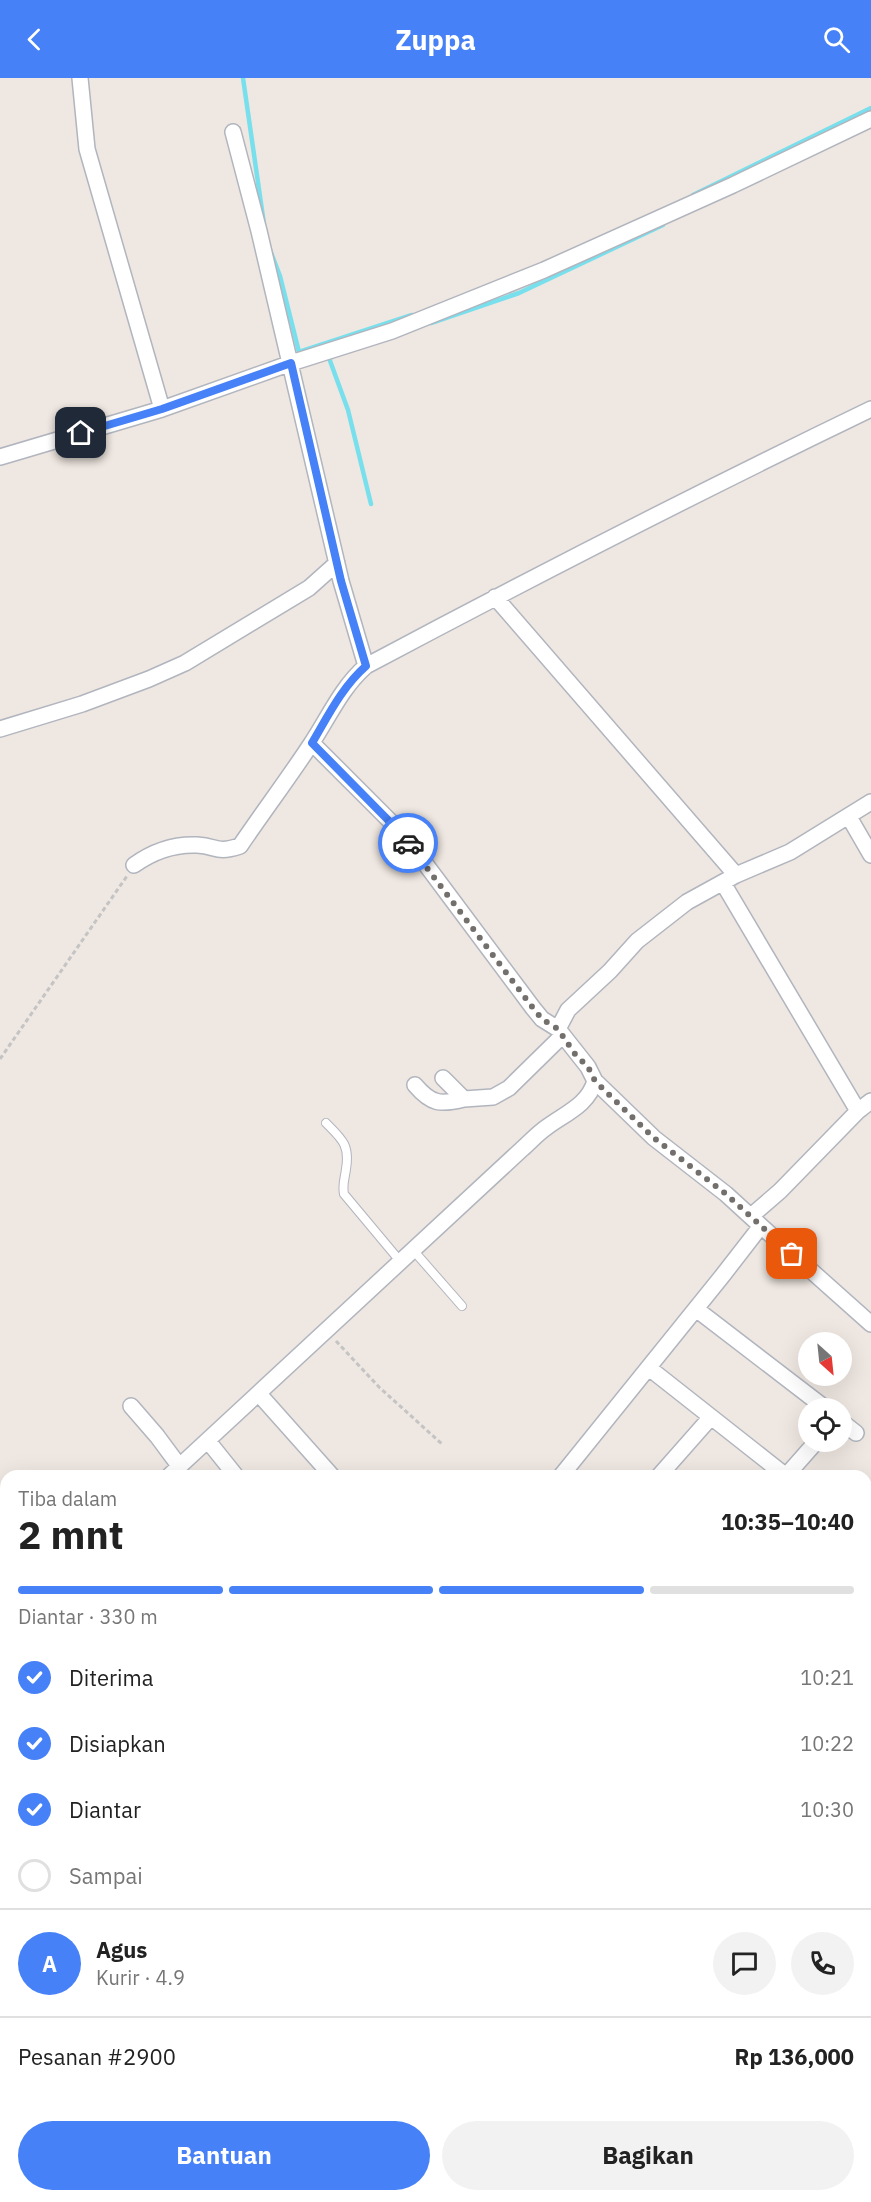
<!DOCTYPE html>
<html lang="id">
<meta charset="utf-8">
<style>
body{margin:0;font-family:"IBM Plex Sans",sans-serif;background:#f2f2f2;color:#222;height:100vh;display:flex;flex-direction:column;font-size:22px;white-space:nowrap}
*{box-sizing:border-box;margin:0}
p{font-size:20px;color:#767676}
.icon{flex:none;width:33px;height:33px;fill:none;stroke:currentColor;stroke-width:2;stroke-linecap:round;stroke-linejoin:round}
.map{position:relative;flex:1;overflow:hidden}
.details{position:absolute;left:0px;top:1392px;width:872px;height:732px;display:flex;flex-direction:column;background:#fff;border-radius:18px 18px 0 0;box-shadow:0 6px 24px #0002}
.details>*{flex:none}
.needle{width:39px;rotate:153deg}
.tools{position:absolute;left:798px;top:1254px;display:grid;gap:12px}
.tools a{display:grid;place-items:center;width:54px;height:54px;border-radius:50%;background:#fff;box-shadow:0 6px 24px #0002;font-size:30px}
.pin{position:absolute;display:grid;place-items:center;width:51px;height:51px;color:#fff;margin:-26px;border-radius:12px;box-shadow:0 3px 9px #0006}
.courier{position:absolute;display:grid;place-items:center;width:60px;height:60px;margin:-30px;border:4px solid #4681f7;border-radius:50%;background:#fff;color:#222;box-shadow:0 2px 8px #0007}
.headline em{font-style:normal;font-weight:700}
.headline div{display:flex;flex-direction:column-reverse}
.headline{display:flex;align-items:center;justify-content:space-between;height:102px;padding:0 18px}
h1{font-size:39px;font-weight:700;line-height:45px}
.bar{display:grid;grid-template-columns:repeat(4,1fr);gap:9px 6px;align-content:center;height:72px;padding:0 18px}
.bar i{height:8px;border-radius:4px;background:#e0e0e0}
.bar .selected{background:#4681f7}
.bar p{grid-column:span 4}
.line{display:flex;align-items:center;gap:15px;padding:0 18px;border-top:2px solid #e0e0e0}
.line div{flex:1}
.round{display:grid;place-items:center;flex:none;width:63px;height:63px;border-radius:32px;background:#f2f2f2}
ol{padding:0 18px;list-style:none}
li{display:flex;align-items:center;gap:18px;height:66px}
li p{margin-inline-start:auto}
li .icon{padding:6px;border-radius:50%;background:#4681f7;color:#fff;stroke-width:4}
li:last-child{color:#767676}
li i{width:33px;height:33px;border:3px solid #e0e0e0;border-radius:50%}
.button{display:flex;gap:12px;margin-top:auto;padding:12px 18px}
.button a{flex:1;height:69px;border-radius:36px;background:#4681f7;color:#fff;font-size:24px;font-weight:700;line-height:69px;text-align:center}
.button a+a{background:#f2f2f2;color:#222}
header{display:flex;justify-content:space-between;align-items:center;height:78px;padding:0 18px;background:#4681f7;color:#fff;font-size:27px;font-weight:700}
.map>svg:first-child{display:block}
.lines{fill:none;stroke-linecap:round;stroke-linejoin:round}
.stream{stroke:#78dfed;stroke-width:4.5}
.service-casing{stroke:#b1b5be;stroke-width:10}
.minor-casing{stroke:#b1b5be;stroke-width:18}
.path{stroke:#c4c4c4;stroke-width:3;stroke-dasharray:4.5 3;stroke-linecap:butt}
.service{stroke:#fff;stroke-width:8}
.minor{stroke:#fff;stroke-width:15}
.done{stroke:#726f6d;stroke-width:6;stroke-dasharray:0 10.8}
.route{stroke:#4681f7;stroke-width:8}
</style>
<header><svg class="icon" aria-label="back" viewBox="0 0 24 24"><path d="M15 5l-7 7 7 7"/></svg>Zuppa<svg class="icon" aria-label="search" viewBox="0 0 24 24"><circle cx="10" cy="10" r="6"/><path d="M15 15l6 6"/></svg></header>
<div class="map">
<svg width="871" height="2124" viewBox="0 0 871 2124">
<rect width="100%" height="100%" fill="#efe7e1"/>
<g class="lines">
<path class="stream" d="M 243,0 L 264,146
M 693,117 L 871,30
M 270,172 L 280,198 L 299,274 L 412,237
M 431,245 L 519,215 L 663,147
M 332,279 L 329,280 L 348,332 L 371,426"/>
<g class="service-casing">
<path id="service" d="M 326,1045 C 342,1061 350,1067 346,1091 C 345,1100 342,1106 344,1116 L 400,1183
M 413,1172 L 462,1228"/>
</g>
<g class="minor-casing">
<path id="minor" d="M 80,0 L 87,71 L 162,331
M 233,54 L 259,153 L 341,503 L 366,588
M 0,379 L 162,331 L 291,285 L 392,253 L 544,192 L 733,107 L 871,41
M 495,519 L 736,797
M 0,651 L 82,626 L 149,601 L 185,585 L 309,510 L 337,485
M 312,665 L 393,746 L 418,776 L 533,930 L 542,941 L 558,951
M 849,739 L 871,777
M 134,787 C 152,774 174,766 197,767 C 218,768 215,776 240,768 C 263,734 288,701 311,666 C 329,639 341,610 366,588 C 533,499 701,413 871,331
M 723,805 L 858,1033
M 443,1000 L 464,1021 L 493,1019 L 509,1010 L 563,957
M 415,1007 C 431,1026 440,1027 464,1021
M 751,1138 L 780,1113 L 858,1033 L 871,1023
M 761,1148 L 871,1246
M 696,1231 L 825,1330
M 649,1290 L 786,1398
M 259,1316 L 332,1398
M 131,1328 L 157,1358 L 180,1389
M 842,1344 L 856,1355
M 208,1363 L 236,1398
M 169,1398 L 522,1071 C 530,1064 538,1055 547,1049 C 566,1035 588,1027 595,1003 L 588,989 L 558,951 L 568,932 L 610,893 L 637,863 L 687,824 L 736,797 L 790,774 L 871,724
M 561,1398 L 723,1197 L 761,1148 L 726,1116 L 654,1060 L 595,1003
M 659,1398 L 711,1339
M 786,1398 L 816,1364
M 0,1536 L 6,1531
M 0,1603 L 6,1610
M 0,1684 L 6,1679
M 0,1839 L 6,1834
M 866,1858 L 871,1851
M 0,1935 L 6,1943
M 866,1972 L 871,1974
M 0,2001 L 6,1998
M 866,2055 L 871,2048
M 121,2118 L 125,2124
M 413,2118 L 417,2124
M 573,2118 L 577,2124
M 164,2124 L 172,2118
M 373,2124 L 382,2118
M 458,2124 L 466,2118
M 599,2124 L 607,2118
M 816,2124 L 819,2118"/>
</g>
<path class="path" d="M 0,981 L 127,798
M 336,1263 L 379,1309 L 442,1366"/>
<use href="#service" class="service"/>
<use href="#minor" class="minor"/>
</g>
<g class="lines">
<path class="done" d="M 408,765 L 533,930 L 542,941 L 558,951 L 575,976 L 588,989 L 595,1003 L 654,1060 L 726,1116 L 792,1176"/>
<path class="route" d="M 81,355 L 162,331 L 291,285 L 341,503 L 366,588 C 342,609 328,638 312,665 L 393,747 L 408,765"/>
</g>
</svg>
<div class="tools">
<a><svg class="needle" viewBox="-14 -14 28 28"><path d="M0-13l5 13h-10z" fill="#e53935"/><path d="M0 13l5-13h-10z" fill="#767676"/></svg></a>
<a><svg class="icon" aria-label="locate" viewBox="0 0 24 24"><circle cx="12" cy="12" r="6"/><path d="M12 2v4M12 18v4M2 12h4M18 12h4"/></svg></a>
</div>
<div class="pin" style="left:792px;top:1176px;background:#ea580c"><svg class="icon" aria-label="bag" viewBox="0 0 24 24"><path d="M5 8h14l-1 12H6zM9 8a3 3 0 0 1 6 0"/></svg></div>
<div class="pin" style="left:81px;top:355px;background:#1f2937"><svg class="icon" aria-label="home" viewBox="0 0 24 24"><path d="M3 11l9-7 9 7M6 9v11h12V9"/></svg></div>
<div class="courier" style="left:408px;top:765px"><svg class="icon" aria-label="car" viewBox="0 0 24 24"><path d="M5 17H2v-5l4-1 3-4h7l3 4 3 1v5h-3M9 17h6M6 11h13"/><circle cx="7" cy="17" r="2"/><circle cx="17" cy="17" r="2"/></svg></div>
<section class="details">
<div class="headline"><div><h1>2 mnt</h1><p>Tiba dalam</p></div><em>10:35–10:40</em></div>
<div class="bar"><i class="selected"></i><i class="selected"></i><i class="selected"></i><i></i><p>Diantar · 330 m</p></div>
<ol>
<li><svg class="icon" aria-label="check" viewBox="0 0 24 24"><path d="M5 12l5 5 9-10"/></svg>Diterima<p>10:21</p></li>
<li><svg class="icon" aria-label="check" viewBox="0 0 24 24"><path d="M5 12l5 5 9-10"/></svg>Disiapkan<p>10:22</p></li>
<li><svg class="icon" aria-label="check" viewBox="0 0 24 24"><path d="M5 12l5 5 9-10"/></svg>Diantar<p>10:30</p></li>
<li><i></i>Sampai</li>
</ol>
<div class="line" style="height:108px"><b class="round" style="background:#4681f7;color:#fff">A</b><div><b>Agus</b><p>Kurir · 4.9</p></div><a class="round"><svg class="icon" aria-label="chat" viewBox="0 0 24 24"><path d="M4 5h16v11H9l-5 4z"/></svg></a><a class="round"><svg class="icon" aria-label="phone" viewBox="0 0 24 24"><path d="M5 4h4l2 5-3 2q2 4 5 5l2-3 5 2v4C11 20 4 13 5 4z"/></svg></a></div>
<div class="line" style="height:78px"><div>Pesanan #2900</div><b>Rp 136,000</b></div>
<div class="button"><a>Bantuan</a><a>Bagikan</a></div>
</section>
</div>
